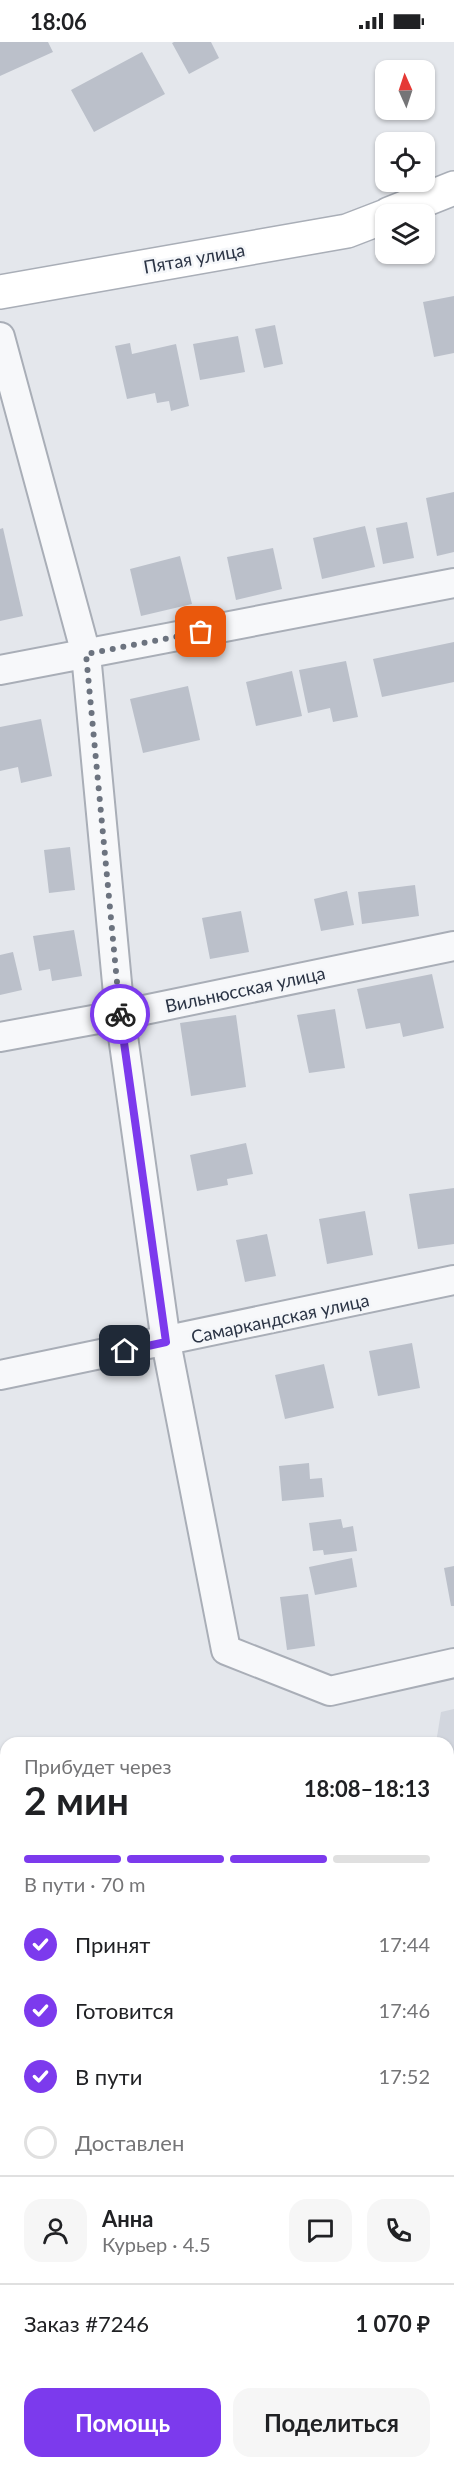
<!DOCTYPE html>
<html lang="ru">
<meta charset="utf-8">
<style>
body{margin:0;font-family:Lato,sans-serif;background:#f6f6f6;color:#202124;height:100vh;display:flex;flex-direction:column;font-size:22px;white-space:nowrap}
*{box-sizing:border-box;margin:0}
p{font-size:20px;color:#757577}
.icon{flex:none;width:33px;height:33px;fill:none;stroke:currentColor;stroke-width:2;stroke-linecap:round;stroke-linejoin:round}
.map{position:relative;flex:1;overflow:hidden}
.details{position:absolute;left:0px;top:1695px;width:454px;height:732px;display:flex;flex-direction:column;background:#fff;border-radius:18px 18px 0 0;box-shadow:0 2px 4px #0004}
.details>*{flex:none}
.needle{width:39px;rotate:357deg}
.fabs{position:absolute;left:375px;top:18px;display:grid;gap:12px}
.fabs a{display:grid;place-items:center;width:60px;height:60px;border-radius:12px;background:#fff;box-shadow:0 2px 4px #0004;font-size:30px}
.pin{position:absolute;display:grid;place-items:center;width:51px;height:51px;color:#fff;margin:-26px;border-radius:12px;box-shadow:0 3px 9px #0006}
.courier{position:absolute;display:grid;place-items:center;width:60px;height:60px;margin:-30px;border:4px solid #7c3aed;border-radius:50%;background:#fff;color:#222;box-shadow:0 2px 8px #0007}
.overview em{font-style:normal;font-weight:700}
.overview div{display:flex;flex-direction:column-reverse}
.overview{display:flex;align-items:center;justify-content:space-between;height:102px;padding:0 24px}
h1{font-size:39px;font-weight:700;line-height:45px}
.bar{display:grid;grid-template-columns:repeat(4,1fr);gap:9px 6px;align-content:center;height:72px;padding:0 24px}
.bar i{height:8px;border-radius:4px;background:#e0e0e0}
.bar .current{background:#7c3aed}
.bar p{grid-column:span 4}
.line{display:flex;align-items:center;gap:15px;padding:0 24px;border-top:2px solid #e0e0e0}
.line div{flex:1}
.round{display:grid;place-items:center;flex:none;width:63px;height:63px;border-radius:18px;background:#f6f6f6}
ol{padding:0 24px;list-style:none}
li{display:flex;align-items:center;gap:18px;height:66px}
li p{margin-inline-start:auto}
li .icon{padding:6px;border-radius:50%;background:#7c3aed;color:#fff;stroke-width:4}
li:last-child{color:#757577}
li i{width:33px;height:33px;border:3px solid #e0e0e0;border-radius:50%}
.action{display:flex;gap:12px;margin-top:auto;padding:12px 24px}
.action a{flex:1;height:69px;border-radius:18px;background:#7c3aed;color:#fff;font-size:24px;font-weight:700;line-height:69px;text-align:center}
.action a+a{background:#f6f6f6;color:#202124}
.status{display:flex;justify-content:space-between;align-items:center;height:42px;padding:0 30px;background:#fff;direction:ltr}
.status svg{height:16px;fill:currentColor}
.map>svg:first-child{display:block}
.built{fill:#d2d6de}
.building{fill:#bbc0ca}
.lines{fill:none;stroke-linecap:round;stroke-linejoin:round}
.street-casing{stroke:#a9aeb7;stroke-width:32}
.secondary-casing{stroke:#a9aeb7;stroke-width:36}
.path{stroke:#c2c5cb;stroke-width:4;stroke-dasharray:4.5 4.5;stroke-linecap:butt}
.street{stroke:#f7f8fa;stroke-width:28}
.secondary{stroke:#fff;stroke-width:33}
.done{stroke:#6c737f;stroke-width:6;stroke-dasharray:0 10.8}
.route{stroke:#7c3aed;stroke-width:8}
.labels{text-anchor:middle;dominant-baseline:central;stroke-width:5;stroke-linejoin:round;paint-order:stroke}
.street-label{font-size:18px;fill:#2b3445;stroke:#f4f6f9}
</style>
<div class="status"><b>18:06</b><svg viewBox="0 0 49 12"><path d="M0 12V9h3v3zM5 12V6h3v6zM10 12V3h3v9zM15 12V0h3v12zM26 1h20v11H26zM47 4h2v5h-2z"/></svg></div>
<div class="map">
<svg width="454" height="2427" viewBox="0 0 454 2427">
<rect width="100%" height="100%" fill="#e4e7ec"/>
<path class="built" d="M 454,1667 L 454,1913 L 448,1908 L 448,1701 L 436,1701 L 441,1670 Z
M 0,1930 L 6,1931 L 6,2421 L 448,2421 L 449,1974 L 454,1974 L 454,2427 L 0,2427 Z"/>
<path class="building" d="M 0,0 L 48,0 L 53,10 L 0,34 Z
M 174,0 L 211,0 L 219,16 L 189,32 L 172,1 Z
M 142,10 L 165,52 L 94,90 L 71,48 Z
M 454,254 L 454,311 L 434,315 L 423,260 Z
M 275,283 L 283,322 L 264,326 L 255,287 Z
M 238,294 L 245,330 L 200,338 L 193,302 Z
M 130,301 L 132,312 L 176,302 L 189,364 L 171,369 L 169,359 L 157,361 L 155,351 L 127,357 L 115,304 Z
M 454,450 L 454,510 L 437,514 L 426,456 Z
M 407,480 L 414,516 L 383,522 L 376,486 Z
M 365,484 L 375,525 L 322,537 L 313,496 Z
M 3,486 L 23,574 L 0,579 L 0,487 Z
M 273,506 L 282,547 L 236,558 L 227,515 Z
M 180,514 L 192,562 L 141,574 L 130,527 Z
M 454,600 L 454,640 L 382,655 L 373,617 Z
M 346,619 L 358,675 L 333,680 L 330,666 L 308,671 L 299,628 Z
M 292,629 L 302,674 L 256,684 L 246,640 Z
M 188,644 L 200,698 L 143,711 L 130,657 Z
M 41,677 L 52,734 L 21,741 L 18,725 L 0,729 L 0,685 Z
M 70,805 L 75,848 L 49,851 L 44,808 Z
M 415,843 L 419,874 L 362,882 L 358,850 Z
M 347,849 L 354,883 L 321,889 L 314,857 Z
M 241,869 L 249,910 L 210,917 L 202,876 Z
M 74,888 L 82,934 L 52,939 L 50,927 L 39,929 L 33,894 Z
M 13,910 L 22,948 L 0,953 L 0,913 Z
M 432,932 L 444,986 L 403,995 L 400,981 L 366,987 L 357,947 Z
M 335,967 L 345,1026 L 309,1031 L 297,973 Z
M 236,973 L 246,1045 L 191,1054 L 180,981 Z
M 246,1101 L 253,1132 L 227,1137 L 228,1143 L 197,1149 L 190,1113 Z
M 454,1146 L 454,1202 L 418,1207 L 409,1152 Z
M 365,1169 L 373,1213 L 327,1222 L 319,1177 Z
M 267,1192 L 276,1234 L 245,1240 L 236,1198 Z
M 412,1301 L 420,1346 L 378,1354 L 369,1309 Z
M 324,1322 L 334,1366 L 285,1377 L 275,1333 Z
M 309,1421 L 310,1437 L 322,1436 L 324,1455 L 282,1459 L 279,1424 Z
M 341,1477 L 343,1486 L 353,1484 L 357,1509 L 324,1513 L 323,1508 L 313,1509 L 309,1481 Z
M 352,1516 L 357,1545 L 315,1553 L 309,1525 Z
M 454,1524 L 454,1564 L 451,1564 L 444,1526 Z
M 308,1552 L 315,1604 L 287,1608 L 280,1555 Z
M 448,1758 L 454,1759 L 454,1835 L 448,1834 Z
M 0,1930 L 6,1931 L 6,1981 L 0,1980 Z
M 448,1974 L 454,1974 L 454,2005 L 448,2004 Z
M 6,2017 L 6,2167 L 0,2167 L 0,2018 Z
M 448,2023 L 454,2023 L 454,2156 L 448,2156 Z
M 448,2219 L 454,2219 L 454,2299 L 448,2299 Z
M 0,2228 L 6,2228 L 6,2308 L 0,2308 Z
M 448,2336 L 454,2336 L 454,2416 L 448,2417 Z
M 0,2351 L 6,2351 L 6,2421 L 284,2421 L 284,2423 L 176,2427 L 0,2427 Z"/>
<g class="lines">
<g class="street-casing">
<path id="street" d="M 0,295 L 86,612 L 120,973 L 166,1300 L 226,1608 L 330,1649 L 454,1621
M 0,628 L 454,541
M 0,995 L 120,973 L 454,904
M 0,1333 L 454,1238"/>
</g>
<g class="secondary-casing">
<path id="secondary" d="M 389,172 L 454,146
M 0,250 L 347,189 L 386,174"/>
</g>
<path class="path" d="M 0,1886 L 6,1886
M 448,1900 L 454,1896"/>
<use href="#street" class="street"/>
<use href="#secondary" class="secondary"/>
</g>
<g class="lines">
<path class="done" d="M 120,972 L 86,612 L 201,590"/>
<path class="route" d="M 120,972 L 166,1300 L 125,1309"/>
</g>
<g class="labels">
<g class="street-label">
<text transform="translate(194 216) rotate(-10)">Пятая улица</text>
<text transform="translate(245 947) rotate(-12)">Вильнюсская улица</text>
<text transform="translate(280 1276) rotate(-12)">Самаркандская улица</text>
</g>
</g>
</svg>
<div class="fabs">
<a><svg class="needle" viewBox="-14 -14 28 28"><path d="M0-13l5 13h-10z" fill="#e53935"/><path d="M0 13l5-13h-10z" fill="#757577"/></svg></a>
<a><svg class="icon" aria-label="locate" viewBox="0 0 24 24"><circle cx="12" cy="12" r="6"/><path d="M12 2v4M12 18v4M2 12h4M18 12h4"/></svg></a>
<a><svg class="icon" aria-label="layers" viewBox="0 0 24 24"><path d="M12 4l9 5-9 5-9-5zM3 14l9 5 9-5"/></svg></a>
</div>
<div class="pin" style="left:201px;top:590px;background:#ea580c"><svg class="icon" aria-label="bag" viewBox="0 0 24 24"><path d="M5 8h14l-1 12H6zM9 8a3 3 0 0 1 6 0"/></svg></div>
<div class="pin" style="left:125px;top:1309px;background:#1f2937"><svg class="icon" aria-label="home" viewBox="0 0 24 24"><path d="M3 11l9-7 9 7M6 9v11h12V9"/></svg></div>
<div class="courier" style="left:120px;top:972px"><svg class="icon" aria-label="bike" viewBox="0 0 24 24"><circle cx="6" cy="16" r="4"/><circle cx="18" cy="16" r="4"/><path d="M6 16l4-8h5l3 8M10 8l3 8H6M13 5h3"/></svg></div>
<section class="details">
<div class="overview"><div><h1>2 мин</h1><p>Прибудет через</p></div><em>18:08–18:13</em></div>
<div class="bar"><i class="current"></i><i class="current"></i><i class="current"></i><i></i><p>В пути · 70 m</p></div>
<ol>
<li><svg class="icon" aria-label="check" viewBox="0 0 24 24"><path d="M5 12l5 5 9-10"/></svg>Принят<p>17:44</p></li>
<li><svg class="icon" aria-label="check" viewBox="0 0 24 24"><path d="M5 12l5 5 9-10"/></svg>Готовится<p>17:46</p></li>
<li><svg class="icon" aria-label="check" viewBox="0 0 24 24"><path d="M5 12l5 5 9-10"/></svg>В пути<p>17:52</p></li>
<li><i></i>Доставлен</li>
</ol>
<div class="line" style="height:108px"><a class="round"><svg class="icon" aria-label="person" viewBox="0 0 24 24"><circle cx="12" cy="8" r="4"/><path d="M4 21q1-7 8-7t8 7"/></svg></a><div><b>Анна</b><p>Курьер · 4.5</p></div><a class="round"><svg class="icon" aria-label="chat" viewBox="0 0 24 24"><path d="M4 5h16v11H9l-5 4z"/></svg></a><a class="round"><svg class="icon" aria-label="phone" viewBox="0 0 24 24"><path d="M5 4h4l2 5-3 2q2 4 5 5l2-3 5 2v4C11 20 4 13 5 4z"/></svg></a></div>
<div class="line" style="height:78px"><div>Заказ #7246</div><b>1 070 ₽</b></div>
<div class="action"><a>Помощь</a><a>Поделиться</a></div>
</section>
</div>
